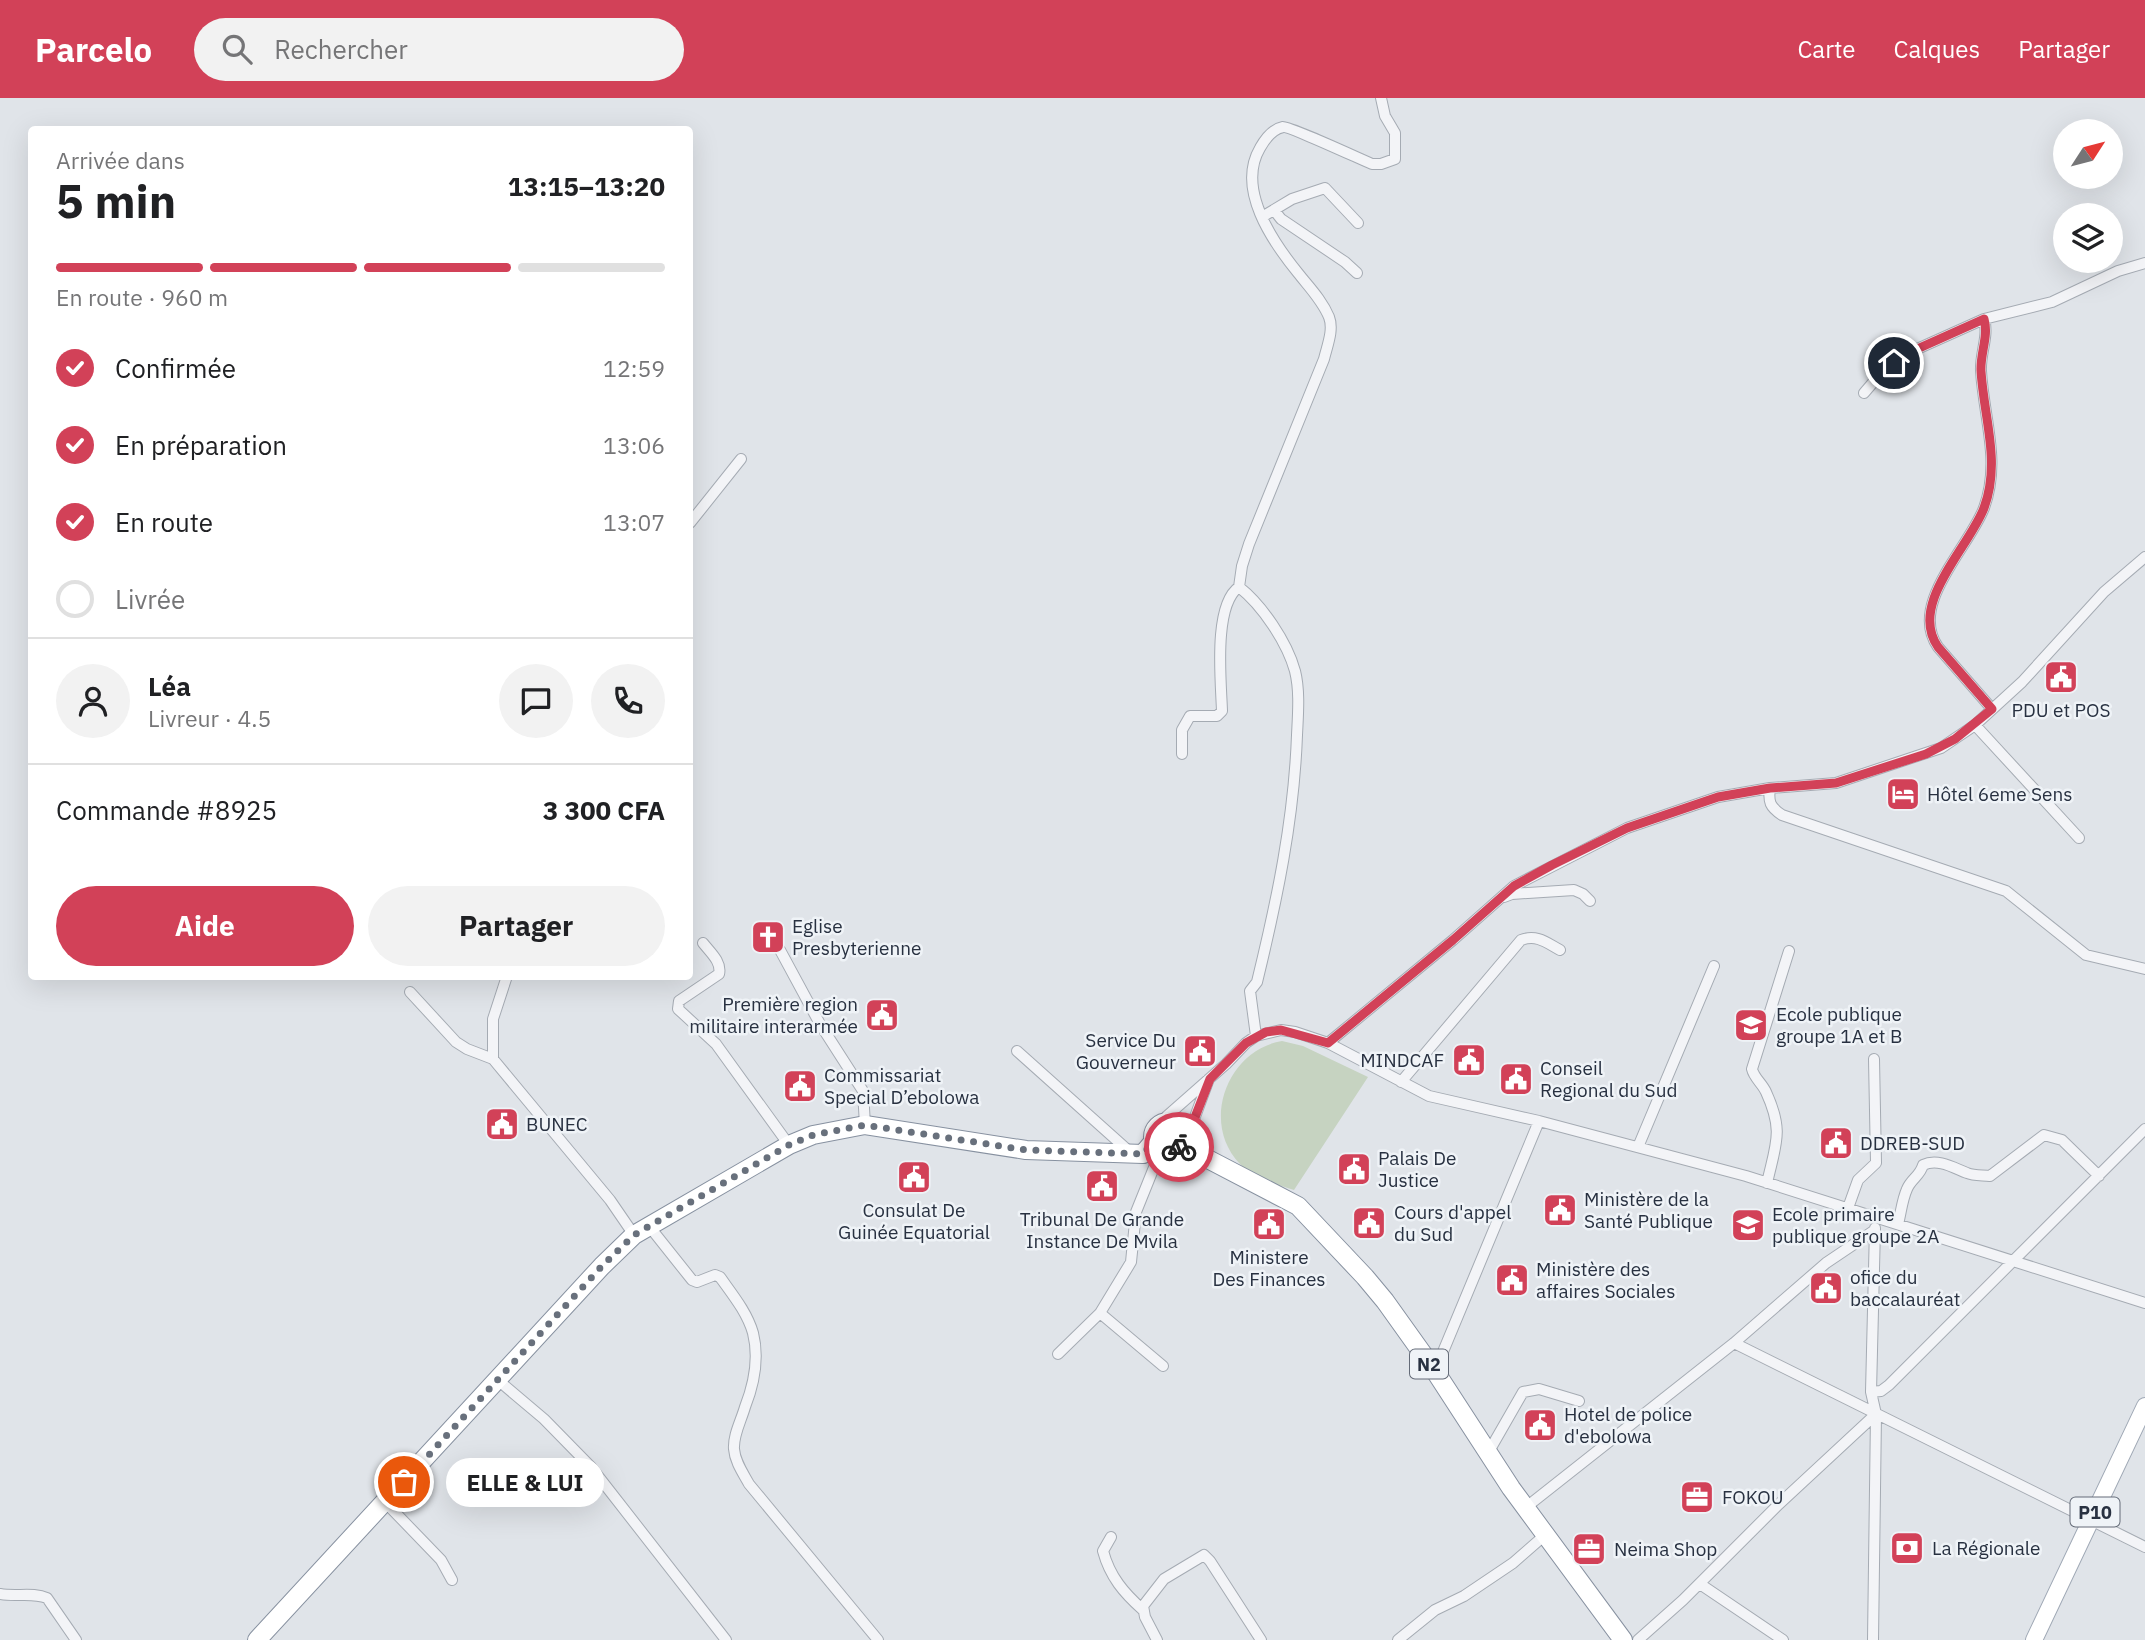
<!DOCTYPE html>
<html lang="fr">
<meta charset="utf-8">
<style>
body{margin:0;font-family:"IBM Plex Sans",sans-serif;background:#f2f2f2;color:#202124;height:100vh;display:flex;flex-direction:column;font-size:26px;white-space:nowrap}
*{box-sizing:border-box;margin:0}
p{font-size:23px;color:#757577}
.icon{flex:none;width:38px;height:38px;fill:none;stroke:currentColor;stroke-width:2;stroke-linecap:round;stroke-linejoin:round}
.map{position:relative;flex:1;overflow:hidden}
.drawer{position:absolute;left:28px;top:28px;width:665px;height:854px;display:flex;flex-direction:column;background:#fff;border-radius:7px;box-shadow:0 7px 28px #0002}
.drawer>*{flex:none}
.needle{width:46px;rotate:54deg}
.controls{position:absolute;left:2053px;top:21px;display:grid;gap:14px}
.controls a{display:grid;place-items:center;width:70px;height:70px;border-radius:50%;background:#fff;box-shadow:0 7px 28px #0002;font-size:35px}
.pin{position:absolute;display:grid;place-items:center;width:60px;height:60px;color:#fff;margin:-30px;border:4px solid #fff;border-radius:50%;box-shadow:0 2px 7px #0007}
.courier{position:absolute;display:grid;place-items:center;width:70px;height:70px;margin:-35px;border:5px solid #d24158;border-radius:50%;background:#fff;color:#222;box-shadow:0 2px 9px #0007}
.bubble{position:absolute;height:49px;border-radius:24px;background:#fff;box-shadow:0 7px 28px #0002;font-size:23px;font-weight:800;line-height:49px;text-align:center}
.overview em{font-style:normal;font-weight:800}
.overview div{display:flex;flex-direction:column-reverse}
.overview{display:flex;align-items:center;justify-content:space-between;height:119px;padding:0 28px}
h1{font-size:46px;font-weight:800;line-height:52px}
.bar{display:grid;grid-template-columns:repeat(4,1fr);gap:10px 7px;align-content:center;height:84px;padding:0 28px}
.bar i{height:9px;border-radius:5px;background:#e0e0e0}
.bar .active{background:#d24158}
.bar p{grid-column:span 4}
.line{display:flex;align-items:center;gap:18px;padding:0 28px;border-top:2px solid #e0e0e0}
.line div{flex:1}
.round{display:grid;place-items:center;flex:none;width:74px;height:74px;border-radius:37px;background:#f2f2f2}
ol{padding:0 28px;list-style:none}
li{display:flex;align-items:center;gap:21px;height:77px}
li p{margin-inline-start:auto}
li .icon{padding:7px;border-radius:50%;background:#d24158;color:#fff;stroke-width:4}
li:last-child{color:#757577}
li i{width:38px;height:38px;border:4px solid #e0e0e0;border-radius:50%}
.action{display:flex;gap:14px;margin-top:auto;padding:14px 28px}
.action a{flex:1;height:80px;border-radius:42px;background:#d24158;color:#fff;font-size:28px;font-weight:800;line-height:80px;text-align:center}
.action a+a{background:#f2f2f2;color:#202124}
header{display:flex;align-items:center;gap:42px;box-sizing:border-box;height:98px;padding:0 35px;background:#d24158;color:#fff}
header strong{font-size:33px}
nav{display:flex;gap:38px;margin-inline-start:auto;font-size:24px}
.search{width:490px;height:63px;background:#f2f2f2;display:flex;align-items:center;gap:18px;box-sizing:border-box;padding:0 24px;border-radius:38px;color:#757577;font-size:26px}
.map>svg:first-child{display:block}
.green{fill:#c6d3c1}
.lines{fill:none;stroke-linecap:round;stroke-linejoin:round}
.street-casing{stroke:#a5abb3;stroke-width:12}
.primary-casing{stroke:#9fa8b5;stroke-width:18}
.highway-casing{stroke:#8791a0;stroke-width:20}
.street{stroke:#f3f4f7;stroke-width:10}
.primary{stroke:#fff;stroke-width:16}
.highway{stroke:#fff;stroke-width:18}
.done{stroke:#68707c;stroke-width:7;stroke-dasharray:0 12.6}
.route{stroke:#d24158;stroke-width:9}
.labels{text-anchor:middle;dominant-baseline:central;stroke-width:5;stroke-linejoin:round;paint-order:stroke}
.shield{fill:#eff3f7;stroke:#646b78;stroke-width:2}
.shield-label{font-size:18px;font-weight:bold;fill:#283141}
.poi-label{font-size:19px;fill:#283141;stroke:#eff3f7;text-anchor:start}
</style>
<header>
<strong>Parcelo</strong>
<div class="search"><svg class="icon" aria-label="search" viewBox="0 0 24 24"><circle cx="10" cy="10" r="6"/><path d="M15 15l6 6"/></svg>Rechercher</div>
<nav><a>Carte</a><a>Calques</a><a>Partager</a></nav>
</header>
<div class="map">
<svg width="2145" height="1542" viewBox="0 0 2145 1542">
<rect width="100%" height="100%" fill="#e0e4e9"/>
<path class="green" d="M 1282,943 L 1303,948 L 1368,979 L 1294,1092 C 1277,1086 1252,1080 1240,1066 C 1200,1025 1227,952 1282,943 Z"/>
<g class="lines">
<g class="street-casing">
<path id="street" d="M 1274,112 L 1281,121 L 1345,164 L 1357,175
M 1262,119 L 1292,101 L 1325,90 L 1358,125
M 1984,221 C 1989,238 1980,255 1981,273 C 1984,322 2001,363 1984,410 C 1968,451 1908,506 1938,549 L 1992,611
M 1864,295 L 1882,274 L 1906,256 L 1984,221 L 2052,204 L 2118,173 L 2145,165
M 690,425 L 741,361
M 1239,489 C 1262,507 1287,544 1295,573 C 1300,593 1298,616 1297,637 C 1294,721 1277,802 1257,884 L 1250,893 L 1256,938
M 1975,627 L 2079,740
M 1182,656 L 1182,632 L 1190,618 L 1217,618 L 1222,613 C 1221,583 1213,507 1239,489 L 1242,468 L 1249,446 L 1324,261 C 1327,248 1334,232 1329,219 C 1322,202 1309,189 1298,175 C 1272,143 1236,91 1260,50 C 1265,41 1272,31 1283,29 C 1289,28 1360,61 1372,66 L 1381,66 L 1395,61 L 1395,35 L 1385,18 L 1381,0
M 1770,690 C 1768,704 1770,709 1782,717 L 2006,793 L 2086,857 L 2145,871
M 1504,799 L 1512,796 L 1574,792 L 1583,796 L 1590,803
M 703,845 C 710,854 722,864 719,876 L 679,903 L 678,911 L 716,946 L 789,1047
M 780,852 L 820,926 L 863,993 L 865,1027
M 410,894 L 456,944 L 467,951 L 493,961 L 610,1102 L 634,1137
M 1328,945 L 1453,842 L 1514,788 L 1627,730 L 1718,699 L 1770,690 L 1836,685 L 1941,650 L 1975,627 L 2022,584 L 2104,494 L 2145,459
M 1017,953 L 1131,1055
M 493,961 L 493,921 L 507,878
M 1401,984 L 1521,842 C 1537,836 1547,845 1560,852
M 1163,1023 L 1167,1018 L 1226,966 L 1246,945 L 1256,938 L 1281,932 L 1295,934 L 1328,945 L 1429,998 L 1539,1023 L 1746,1078 L 2145,1205
M 1183,1041 L 1192,1027 L 1209,981
M 1638,1049 L 1714,868
M 1767,1085 C 1776,1045 1784,1033 1766,994 C 1762,985 1754,980 1752,971 L 1789,853
M 1848,1110 L 1858,1082 L 1876,1065 L 1874,961
M 1898,1126 C 1901,1115 1902,1102 1907,1091 C 1911,1081 1920,1078 1923,1067 C 1938,1060 1954,1070 1967,1075 C 1974,1078 1983,1077 1990,1078 L 2044,1037 L 2062,1042 L 2099,1078
M 649,1128 L 692,1182 L 697,1184 L 715,1177 L 720,1179 C 732,1196 747,1214 753,1235 C 759,1259 754,1286 745,1309 C 741,1323 733,1337 734,1351 C 735,1364 743,1375 749,1386 L 878,1542
M 1100,1215 L 1163,1268
M 1734,1245 L 2145,1449
M 1058,1256 L 1100,1215 L 1131,1164 L 1136,1114 L 1161,1052
M 1435,1273 L 1539,1023
M 499,1283 L 544,1321 L 591,1369 L 726,1542
M 1871,1294 L 1881,1293 L 1889,1287 L 2145,1031
M 1488,1355 L 1523,1294 L 1539,1291 L 1579,1303
M 385,1404 L 441,1462 L 452,1482
M 1525,1410 L 1734,1245 L 1826,1165 L 1875,1132
M 1111,1439 L 1103,1453 C 1110,1479 1124,1495 1143,1512
M 1700,1486 L 1783,1542
M 0,1496 C 16,1499 33,1494 47,1500 L 76,1542
M 1157,1542 L 1145,1519 L 1143,1508 L 1164,1481 L 1204,1457 L 1210,1463 L 1261,1542
M 1398,1542 L 1435,1512 L 1464,1498 L 1513,1465 L 1545,1437
M 1638,1542 L 1683,1502 L 1779,1406 L 1876,1316
M 1873,1542 L 1876,1316 L 1871,1294 L 1875,1130"/>
</g>
<g class="primary-casing">
<path id="primary" d="M 2034,1542 L 2145,1308"/>
</g>
<g class="highway-casing">
<path id="highway" d="M1153 1039a15 15 0 1 1 30 0a15 15 0 1 1-30 0Z
M 1181,1047 L 1298,1108 L 1365,1179 L 1385,1203 L 1435,1273 L 1511,1390 L 1623,1542
M 257,1542 L 602,1168 L 634,1137 L 789,1047 L 813,1037 L 865,1027 L 1026,1052 L 1143,1056 L 1153,1044"/>
</g>
<use href="#street" class="street"/>
<use href="#primary" class="primary"/>
<use href="#highway" class="highway"/>
</g>
<g class="lines">
<path class="done" d="M 404,1384 L 602,1168 L 634,1137 L 789,1047 L 813,1037 L 865,1027 L 1026,1052 L 1143,1056 L 1153,1044 L 1156,1049 L 1166,1054 L 1179,1049"/>
<path class="route" d="M 1179,1049 L 1192,1027 L 1210,981 L 1246,945 L 1266,934 L 1281,932 L 1328,945 L 1453,842 L 1514,788 L 1552,767 L 1627,730 L 1718,699 L 1770,690 L 1836,685 L 1926,656 L 1955,641 L 1992,611 L 1938,549 C 1908,506 1968,451 1984,410 C 2001,364 1984,321 1981,273 C 1980,255 1989,238 1984,221 L 1906,256 L 1894,265"/>
</g>
<defs>
<g id="civic-square" transform="scale(1.75)"><rect x="-9" y="-9" width="18" height="18" rx="4" fill="#d24158" stroke="#eff3f7"/><path d="M-.6-6.5H3V-4.5H.6V-3L4-1V1h2V6H-6V1h2V-1L-.6-3ZM-1.2 2.5V6h2.4V2.5Z" fill="#fff"/></g>
<g id="hotel-square" transform="scale(1.75)"><rect x="-9" y="-9" width="18" height="18" rx="4" fill="#d24158" stroke="#eff3f7"/><path d="M-6-4.5h1.5V1H6V5H4.5V3h-9V5H-6ZM-4 0a1.8 1.8 0 1 1 3.6 0ZM.5 0V-2.5h3Q6-2.5 6 0Z" fill="#fff"/></g>
<g id="church-square" transform="scale(1.75)"><rect x="-9" y="-9" width="18" height="18" rx="4" fill="#d24158" stroke="#eff3f7"/><path d="M-1.2-6h2.4v3.5h3.3v2.4h-3.3V6h-2.4V-.1h-3.3v-2.4h3.3Z" fill="#fff"/></g>
<g id="school-square" transform="scale(1.75)"><rect x="-9" y="-9" width="18" height="18" rx="4" fill="#d24158" stroke="#eff3f7"/><path d="M0-5L7-2L0 1L-7-2ZM-4 1L0 2.5L4 1V4Q0 6-4 4Z" fill="#fff"/></g>
<g id="office-square" transform="scale(1.75)"><rect x="-9" y="-9" width="18" height="18" rx="4" fill="#d24158" stroke="#eff3f7"/><path d="M-6-3h4V-5.5h4V-3h4V5H-6ZM-1-4.5V-3h2v-1.5ZM-6 0V1H6V0Z" fill="#fff"/></g>
<g id="bank-square" transform="scale(1.75)"><rect x="-9" y="-9" width="18" height="18" rx="4" fill="#d24158" stroke="#eff3f7"/><path d="M-6-4H6V4H-6ZM0-2.3a2.3 2.3 0 1 0 0 4.6a2.3 2.3 0 1 0 0-4.6Z" fill="#fff"/></g>
</defs>
<g fill-rule="evenodd">
<use href="#civic-square" x="2061" y="579"/>
<use href="#hotel-square" x="1903" y="696"/>
<use href="#church-square" x="768" y="839"/>
<use href="#civic-square" x="882" y="917"/>
<use href="#school-square" x="1751" y="927"/>
<use href="#civic-square" x="1200" y="953"/>
<use href="#civic-square" x="1469" y="962"/>
<use href="#civic-square" x="1516" y="981"/>
<use href="#civic-square" x="800" y="988"/>
<use href="#civic-square" x="502" y="1026"/>
<use href="#civic-square" x="1836" y="1045"/>
<use href="#civic-square" x="1354" y="1071"/>
<use href="#civic-square" x="914" y="1079"/>
<use href="#civic-square" x="1102" y="1088"/>
<use href="#civic-square" x="1560" y="1112"/>
<use href="#civic-square" x="1369" y="1125"/>
<use href="#civic-square" x="1269" y="1126"/>
<use href="#school-square" x="1748" y="1127"/>
<use href="#civic-square" x="1512" y="1182"/>
<use href="#civic-square" x="1826" y="1190"/>
<use href="#civic-square" x="1540" y="1327"/>
<use href="#office-square" x="1697" y="1399"/>
<use href="#bank-square" x="1907" y="1450"/>
<use href="#office-square" x="1589" y="1451"/>
</g>
<g class="labels">
<g class="shield">
<rect x="1410" y="1251.5" width="38" height="29" rx="5"/>
<rect x="2070.5" y="1399.5" width="49" height="29" rx="5"/>
</g>
<g class="shield-label">
<text x="1429" y="1266">N2</text>
<text x="2095" y="1414">P10</text>
</g>
<g class="poi-label">
<text x="2061" y="612" text-anchor="middle">PDU et POS</text>
<text x="1927" y="696">Hôtel 6eme Sens</text>
<text x="792" y="828">Eglise<tspan x="792" dy="22">Presbyterienne</tspan></text>
<text x="858" y="906" text-anchor="end">Première region<tspan x="858" dy="22">militaire interarmée</tspan></text>
<text x="1776" y="916">Ecole publique<tspan x="1776" dy="22">groupe 1A et B</tspan></text>
<text x="1176" y="942" text-anchor="end">Service Du<tspan x="1176" dy="22">Gouverneur</tspan></text>
<text x="1444" y="962" text-anchor="end">MINDCAF</text>
<text x="1540" y="970">Conseil<tspan x="1540" dy="22">Regional du Sud</tspan></text>
<text x="824" y="977">Commissariat<tspan x="824" dy="22">Special D’ebolowa</tspan></text>
<text x="526" y="1026">BUNEC</text>
<text x="1860" y="1045">DDREB-SUD</text>
<text x="1378" y="1060">Palais De<tspan x="1378" dy="22">Justice</tspan></text>
<text x="1584" y="1101">Ministère de la<tspan x="1584" dy="22">Santé Publique</tspan></text>
<text x="914" y="1112" text-anchor="middle">Consulat De<tspan x="914" dy="22">Guinée Equatorial</tspan></text>
<text x="1394" y="1114">Cours d'appel<tspan x="1394" dy="22">du Sud</tspan></text>
<text x="1772" y="1116">Ecole primaire<tspan x="1772" dy="22">publique groupe 2A</tspan></text>
<text x="1102" y="1121" text-anchor="middle">Tribunal De Grande<tspan x="1102" dy="22">Instance De Mvila</tspan></text>
<text x="1269" y="1159" text-anchor="middle">Ministere<tspan x="1269" dy="22">Des Finances</tspan></text>
<text x="1536" y="1171">Ministère des<tspan x="1536" dy="22">affaires Sociales</tspan></text>
<text x="1850" y="1179">ofice du<tspan x="1850" dy="22">baccalauréat</tspan></text>
<text x="1564" y="1316">Hotel de police<tspan x="1564" dy="22">d'ebolowa</tspan></text>
<text x="1722" y="1399">FOKOU</text>
<text x="1932" y="1450">La Régionale</text>
<text x="1614" y="1451">Neima Shop</text>
</g>
</g>
</svg>
<div class="controls">
<a><svg class="needle" viewBox="-14 -14 28 28"><path d="M0-13l5 13h-10z" fill="#e53935"/><path d="M0 13l5-13h-10z" fill="#757577"/></svg></a>
<a><svg class="icon" aria-label="layers" viewBox="0 0 24 24"><path d="M12 4l9 5-9 5-9-5zM3 14l9 5 9-5"/></svg></a>
</div>
<div class="pin" style="left:404px;top:1384px;background:#ea580c"><svg class="icon" aria-label="bag" viewBox="0 0 24 24"><path d="M5 8h14l-1 12H6zM9 8a3 3 0 0 1 6 0"/></svg></div>
<div class="pin" style="left:1894px;top:265px;background:#1f2937"><svg class="icon" aria-label="home" viewBox="0 0 24 24"><path d="M3 11l9-7 9 7M6 9v11h12V9"/></svg></div>
<div class="courier" style="left:1179px;top:1049px"><svg class="icon" aria-label="bike" viewBox="0 0 24 24"><circle cx="6" cy="16" r="4"/><circle cx="18" cy="16" r="4"/><path d="M6 16l4-8h5l3 8M10 8l3 8H6M13 5h3"/></svg></div>
<div class="bubble" style="left:446px;top:1360px;width:158px">ELLE &amp; LUI</div>
<section class="drawer">
<div class="overview"><div><h1>5 min</h1><p>Arrivée dans</p></div><em>13:15–13:20</em></div>
<div class="bar"><i class="active"></i><i class="active"></i><i class="active"></i><i></i><p>En route · 960 m</p></div>
<ol>
<li><svg class="icon" aria-label="check" viewBox="0 0 24 24"><path d="M5 12l5 5 9-10"/></svg>Confirmée<p>12:59</p></li>
<li><svg class="icon" aria-label="check" viewBox="0 0 24 24"><path d="M5 12l5 5 9-10"/></svg>En préparation<p>13:06</p></li>
<li><svg class="icon" aria-label="check" viewBox="0 0 24 24"><path d="M5 12l5 5 9-10"/></svg>En route<p>13:07</p></li>
<li><i></i>Livrée</li>
</ol>
<div class="line" style="height:126px"><a class="round"><svg class="icon" aria-label="person" viewBox="0 0 24 24"><circle cx="12" cy="8" r="4"/><path d="M4 21q1-7 8-7t8 7"/></svg></a><div><b>Léa</b><p>Livreur · 4.5</p></div><a class="round"><svg class="icon" aria-label="chat" viewBox="0 0 24 24"><path d="M4 5h16v11H9l-5 4z"/></svg></a><a class="round"><svg class="icon" aria-label="phone" viewBox="0 0 24 24"><path d="M5 4h4l2 5-3 2q2 4 5 5l2-3 5 2v4C11 20 4 13 5 4z"/></svg></a></div>
<div class="line" style="height:91px"><div>Commande #8925</div><b>3 300 CFA</b></div>
<div class="action"><a>Aide</a><a>Partager</a></div>
</section>
</div>
